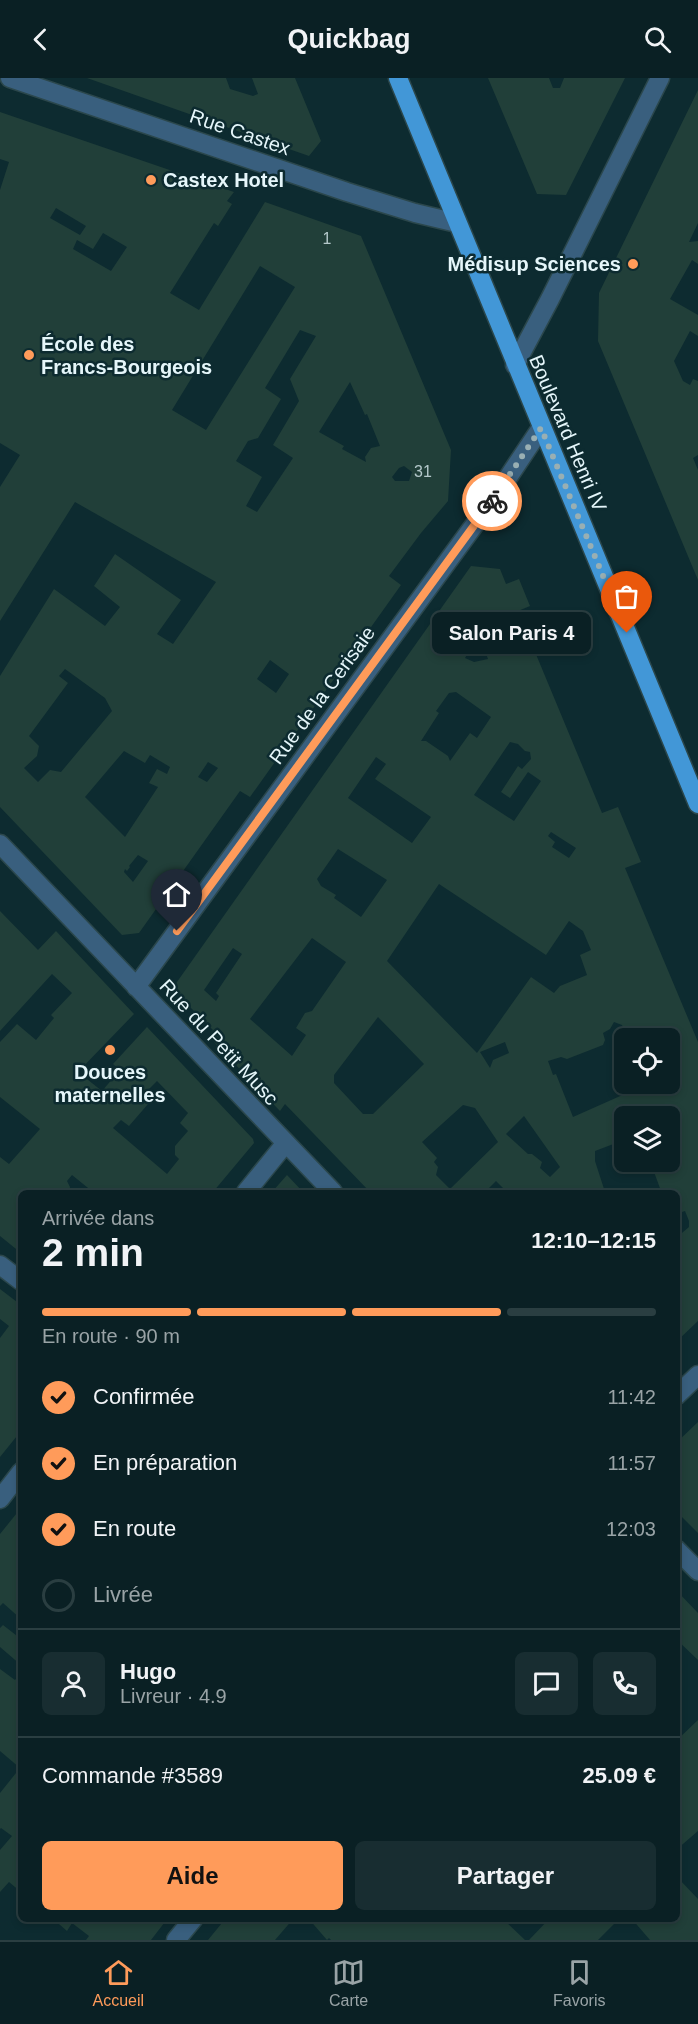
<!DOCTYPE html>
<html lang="fr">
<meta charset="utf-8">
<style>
body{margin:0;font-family:Arial,sans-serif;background:#182d31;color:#f1f3f6;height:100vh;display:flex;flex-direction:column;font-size:22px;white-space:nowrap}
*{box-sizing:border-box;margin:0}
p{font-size:20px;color:#99a3a6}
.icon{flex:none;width:33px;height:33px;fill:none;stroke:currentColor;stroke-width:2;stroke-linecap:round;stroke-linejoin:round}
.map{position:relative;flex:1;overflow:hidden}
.side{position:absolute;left:18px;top:1112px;width:662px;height:732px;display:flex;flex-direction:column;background:#0a2024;border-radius:9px;box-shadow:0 3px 9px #0003,0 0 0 2px #2a3e41}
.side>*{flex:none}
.fabs{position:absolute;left:614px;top:950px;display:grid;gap:12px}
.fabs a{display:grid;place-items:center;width:66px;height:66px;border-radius:9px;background:#0a2024;box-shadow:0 3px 9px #0003,0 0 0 2px #2a3e41;font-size:30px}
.pin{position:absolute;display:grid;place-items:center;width:51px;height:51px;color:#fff;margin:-62px -26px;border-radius:50% 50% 50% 0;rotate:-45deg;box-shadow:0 0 6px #0007}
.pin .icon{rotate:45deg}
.courier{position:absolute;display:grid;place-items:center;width:60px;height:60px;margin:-30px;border:4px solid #ff9b5a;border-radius:50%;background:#fff;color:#222;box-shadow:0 2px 8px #0007}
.bubble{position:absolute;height:42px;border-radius:9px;background:#0a2024;box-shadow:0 3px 9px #0003,0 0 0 2px #2a3e41;font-size:20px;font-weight:700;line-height:42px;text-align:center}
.summary em{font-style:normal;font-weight:700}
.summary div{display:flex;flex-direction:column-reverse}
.summary{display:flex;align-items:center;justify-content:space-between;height:102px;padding:0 24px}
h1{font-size:39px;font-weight:700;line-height:45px}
.bar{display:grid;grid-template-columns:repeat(4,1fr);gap:9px 6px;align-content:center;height:72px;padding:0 24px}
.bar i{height:8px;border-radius:4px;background:#2a3e41}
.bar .active{background:#ff9b5a}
.bar p{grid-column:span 4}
.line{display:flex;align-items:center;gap:15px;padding:0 24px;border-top:2px solid #2a3e41}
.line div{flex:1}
.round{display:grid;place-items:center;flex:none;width:63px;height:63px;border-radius:9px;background:#182d31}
ol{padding:0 24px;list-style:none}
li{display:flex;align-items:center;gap:18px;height:66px}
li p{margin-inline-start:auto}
li .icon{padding:6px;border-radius:50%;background:#ff9b5a;color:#111;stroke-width:4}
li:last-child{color:#99a3a6}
li i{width:33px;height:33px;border:3px solid #2a3e41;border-radius:50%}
.button{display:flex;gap:12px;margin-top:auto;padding:12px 24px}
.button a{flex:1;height:69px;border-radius:9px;background:#ff9b5a;color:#111;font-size:24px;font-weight:700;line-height:69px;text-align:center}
.button a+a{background:#182d31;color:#f1f3f6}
header{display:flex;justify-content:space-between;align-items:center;height:78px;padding:0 24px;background:#0a2024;font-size:27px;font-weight:700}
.dock{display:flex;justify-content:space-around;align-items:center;height:84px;border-top:2px solid #2a3e41;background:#0a2024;font-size:16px;color:#99a3a6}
.dock a{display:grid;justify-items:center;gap:3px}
.dock .active{color:#ff9b5a}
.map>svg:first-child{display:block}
.building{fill:#213f39;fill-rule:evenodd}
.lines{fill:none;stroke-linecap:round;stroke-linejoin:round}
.street-casing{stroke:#2b474c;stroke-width:21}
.primary-casing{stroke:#2b474c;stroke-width:21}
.street{stroke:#395f7e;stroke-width:18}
.primary{stroke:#4297d7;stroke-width:18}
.done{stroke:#99afb3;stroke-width:6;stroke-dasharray:0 10.8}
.route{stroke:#ff9b5a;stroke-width:8}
.poi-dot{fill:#ff9b5a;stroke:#0d2b30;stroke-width:2}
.labels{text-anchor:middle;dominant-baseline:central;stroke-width:5;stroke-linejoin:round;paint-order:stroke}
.number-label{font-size:16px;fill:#b4c8ca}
.street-label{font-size:20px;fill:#e5f6fa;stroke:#0d2b30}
.poi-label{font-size:20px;font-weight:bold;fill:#e5f6fa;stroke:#0d2b30;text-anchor:start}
</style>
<header><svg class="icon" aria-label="back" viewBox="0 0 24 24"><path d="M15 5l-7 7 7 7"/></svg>Quickbag<svg class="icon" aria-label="search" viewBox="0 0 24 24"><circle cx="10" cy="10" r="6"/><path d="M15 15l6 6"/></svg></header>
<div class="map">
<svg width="698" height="1862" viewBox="0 0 698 1862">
<rect width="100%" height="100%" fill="#0d2b30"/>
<path class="building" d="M 87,0 L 226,0 L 230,11 L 253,18 L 258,16 L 252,0 L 295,0 L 321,63 L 309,78 Z
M 488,0 L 549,0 L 553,10 L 560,10 L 564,0 L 625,0 L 566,117 L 537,116 Z
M 698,12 L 698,145 L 689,164 L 698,163 L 698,186 L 692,182 L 670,221 L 698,237 L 698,258 L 690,253 L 674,283 L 683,303 L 690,307 L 693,301 L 698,303 L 698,377 L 693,380 L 698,392 L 698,502 L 598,263 L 599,215 Z
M 0,34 L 234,114 L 227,123 L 232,126 L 218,148 L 214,145 L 170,215 L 199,232 L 265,124 L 361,158 L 451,372 L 448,423 L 421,455 L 389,498 L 401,507 L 250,719 L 240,713 L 139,855 L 122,857 L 0,729 L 0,598 L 54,511 L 105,548 L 120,529 L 94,508 L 115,476 L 181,522 L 157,556 L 173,566 L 216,504 L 75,424 L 0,543 L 0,409 L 20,377 L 0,365 L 0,112 L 9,84 L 0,81 ZM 56,130 L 86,148 L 80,157 L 50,140 ZM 103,155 L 127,169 L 111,193 L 73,171 L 77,162 L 93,171 ZM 260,188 L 295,209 L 206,352 L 172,332 ZM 300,252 L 316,258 L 290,301 L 299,323 L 273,367 L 293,380 L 257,434 L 246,428 L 262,399 L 236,383 L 248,363 L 258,360 L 281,321 L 265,310 ZM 350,304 L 365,337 L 367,336 L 380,368 L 371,370 L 365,379 L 366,384 L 342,371 L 344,368 L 319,354 ZM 404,388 L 412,394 L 409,403 L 395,403 L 392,399 L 399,390 ZM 270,582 L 289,596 L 276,615 L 257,601 ZM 65,591 L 105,620 L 112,633 L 61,694 L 50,692 L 38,704 L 24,690 L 37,678 L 39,668 L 29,658 L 68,605 L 59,598 ZM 124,673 L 145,685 L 150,677 L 170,689 L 167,696 L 157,691 L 149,705 L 158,709 L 125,759 L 85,719 ZM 208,684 L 218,690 L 207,704 L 198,699 ZM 138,777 L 148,783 L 133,804 L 124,794 L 125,791 L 127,793 L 130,789 L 129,788 Z
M 471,488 L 500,491 L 506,506 L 519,501 L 530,528 L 518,533 L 602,735 L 618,729 L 641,784 L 625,790 L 698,964 L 698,1243 L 676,1264 L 676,1160 L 689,1149 L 689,1143 L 685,1133 L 676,1136 L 676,1114 L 658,1114 L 661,1113 L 650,1083 L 669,1083 L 669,1038 L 624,1038 L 624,1062 L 595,1073 L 595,1083 L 605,1114 L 507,1114 L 496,1103 L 485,1114 L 370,1114 L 285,1026 L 280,1033 L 208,958 L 213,952 L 172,911 ZM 485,573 L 488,581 L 474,584 L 465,580 L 468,575 L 478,576 ZM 456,614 L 491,639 L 477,660 L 470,655 L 450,683 L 448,678 L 426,663 L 421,663 L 439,635 L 436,633 L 449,615 ZM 510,664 L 518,666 L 525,673 L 530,674 L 531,681 L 522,691 L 518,688 L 501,714 L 510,720 L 528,694 L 541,703 L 514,743 L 474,717 ZM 376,679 L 386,686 L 375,701 L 431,739 L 412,765 L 348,720 ZM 551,754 L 576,770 L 569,780 L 552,769 L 555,764 L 548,758 ZM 338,771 L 387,802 L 361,839 L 334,820 L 336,817 L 321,808 L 317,801 ZM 439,806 L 546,877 L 569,843 L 583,853 L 591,872 L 580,877 L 587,897 L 560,908 L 554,915 L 531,899 L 477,975 L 387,883 ZM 312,860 L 346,884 L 312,933 L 305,935 L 296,950 L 306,957 L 292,978 L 250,941 ZM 233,870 L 242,876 L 216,915 L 219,918 L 216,923 L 204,912 ZM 378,939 L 424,986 L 373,1036 L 363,1036 L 334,1005 L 334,997 ZM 614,944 L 622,947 L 627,960 L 669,960 L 669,1005 L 624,1005 L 624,967 L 614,971 L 612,978 L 627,1015 L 573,1039 L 556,996 L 553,997 L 548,983 L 561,979 L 567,981 L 603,967 L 605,962 L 603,955 L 610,951 ZM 505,964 L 509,975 L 493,982 L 490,990 L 480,974 ZM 463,1027 L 475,1030 L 498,1064 L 450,1111 L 436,1097 L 438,1089 L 434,1084 L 437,1080 L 422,1064 ZM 524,1038 L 560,1089 L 550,1099 L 540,1090 L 542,1084 L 532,1076 L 528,1076 L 506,1056 Z
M 0,833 L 38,872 L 56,853 L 134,936 L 78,994 L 102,1013 L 120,992 L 113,986 L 147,949 L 253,1061 L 254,1065 L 213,1114 L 93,1114 L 72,1097 L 67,1103 L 70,1109 L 69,1114 L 21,1114 L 21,1175 L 0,1158 L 0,1079 L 9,1086 L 40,1051 L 0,1019 L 0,964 L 17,946 L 36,962 L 54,940 L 51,937 L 72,915 L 52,896 L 0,953 ZM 157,1003 L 188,1035 L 180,1045 L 188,1053 L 175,1068 L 175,1077 L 179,1081 L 167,1096 L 113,1050 L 121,1042 L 129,1048 L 155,1018 L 148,1012 Z
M 287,1097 L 303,1114 L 272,1114 Z
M 0,1211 L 21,1227 L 21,1353 L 0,1379 L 0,1260 L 9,1248 L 0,1241 Z
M 698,1344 L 698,1455 L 676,1433 L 676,1365 Z
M 21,1430 L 21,1541 L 3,1525 L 0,1528 L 0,1456 Z
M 676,1512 L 698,1535 L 698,1582 L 676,1561 Z
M 3,1547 L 21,1561 L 21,1587 L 0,1569 L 0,1550 Z
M 0,1591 L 15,1602 L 21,1595 L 21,1814 L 9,1804 L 0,1814 L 0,1772 L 12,1758 L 1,1750 L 0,1751 L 0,1715 L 20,1690 L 0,1673 Z
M 698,1642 L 698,1753 L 676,1772 L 676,1663 Z
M 676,1796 L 681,1800 L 679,1801 L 698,1821 L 698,1862 L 650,1862 L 631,1840 L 676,1840 Z
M 52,1840 L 168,1840 L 151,1862 L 86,1862 L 89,1858 L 72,1845 L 67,1853 Z
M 226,1840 L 294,1840 L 275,1862 L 208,1862 Z
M 308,1840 L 502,1840 L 525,1862 L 331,1862 L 329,1860 L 327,1862 Z
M 550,1840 L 620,1840 L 598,1862 L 529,1862 Z"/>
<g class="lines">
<g class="street-casing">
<path id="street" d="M 10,0 L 347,114 L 415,135 L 457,145
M 515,287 L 550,221 L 660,0
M 0,766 L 333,1114
M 136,909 L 497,416 L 541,350
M 246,1114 L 285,1066
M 0,1187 L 21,1203
M 676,1318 L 698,1297
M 0,1421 L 21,1394
M 676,1471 L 698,1493
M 176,1862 L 194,1840"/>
</g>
<g class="primary-casing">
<path id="primary" d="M 398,0 L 698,726"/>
</g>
<use href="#street" class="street"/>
<use href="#primary" class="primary"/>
</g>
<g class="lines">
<path class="done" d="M 492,423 L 541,350 L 627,555"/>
<path class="route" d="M 177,853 L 492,423"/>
</g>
<g class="poi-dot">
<circle cx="151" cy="102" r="6"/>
<circle cx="633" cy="186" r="6"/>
<circle cx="29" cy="277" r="6"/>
<circle cx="110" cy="972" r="6"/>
</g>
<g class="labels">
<g class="number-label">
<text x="327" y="160">1</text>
<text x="423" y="393">31</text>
</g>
<g class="street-label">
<text transform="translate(240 54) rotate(19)">Rue Castex</text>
<text transform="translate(568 355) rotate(67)">Boulevard Henri IV</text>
<text transform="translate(322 617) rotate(-54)">Rue de la Cerisaie</text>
<text transform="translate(219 964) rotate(47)">Rue du Petit Musc</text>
</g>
<g class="poi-label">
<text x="163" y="102">Castex Hotel</text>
<text x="621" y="186" text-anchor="end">Médisup Sciences</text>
<text x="41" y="266">École des<tspan x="41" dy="23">Francs-Bourgeois</tspan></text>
<text x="110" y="994" text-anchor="middle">Douces<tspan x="110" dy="23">maternelles</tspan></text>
</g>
</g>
</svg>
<div class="fabs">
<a><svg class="icon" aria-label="locate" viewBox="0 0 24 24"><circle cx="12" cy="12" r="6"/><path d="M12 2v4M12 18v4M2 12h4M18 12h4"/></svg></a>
<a><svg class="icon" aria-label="layers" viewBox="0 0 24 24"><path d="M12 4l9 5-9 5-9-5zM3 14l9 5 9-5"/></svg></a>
</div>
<div class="pin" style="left:627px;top:555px;background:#ea580c"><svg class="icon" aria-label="bag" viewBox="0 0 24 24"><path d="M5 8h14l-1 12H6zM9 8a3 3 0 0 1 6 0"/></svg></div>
<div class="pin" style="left:177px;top:853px;background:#1f2937"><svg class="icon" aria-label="home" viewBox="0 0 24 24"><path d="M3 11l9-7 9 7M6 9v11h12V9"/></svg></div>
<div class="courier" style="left:492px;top:423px"><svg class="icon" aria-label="bike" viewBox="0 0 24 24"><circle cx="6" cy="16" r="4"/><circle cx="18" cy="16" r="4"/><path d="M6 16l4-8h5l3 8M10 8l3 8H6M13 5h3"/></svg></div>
<div class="bubble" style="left:432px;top:534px;width:159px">Salon Paris 4</div>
<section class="side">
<div class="summary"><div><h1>2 min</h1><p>Arrivée dans</p></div><em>12:10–12:15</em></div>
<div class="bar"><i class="active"></i><i class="active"></i><i class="active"></i><i></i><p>En route · 90 m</p></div>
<ol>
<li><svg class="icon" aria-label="check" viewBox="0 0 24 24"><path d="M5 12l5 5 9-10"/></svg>Confirmée<p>11:42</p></li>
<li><svg class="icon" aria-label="check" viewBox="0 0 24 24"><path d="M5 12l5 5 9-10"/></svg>En préparation<p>11:57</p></li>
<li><svg class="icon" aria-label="check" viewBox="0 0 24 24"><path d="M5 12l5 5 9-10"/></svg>En route<p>12:03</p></li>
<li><i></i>Livrée</li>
</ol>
<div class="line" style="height:108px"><a class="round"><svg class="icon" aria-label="person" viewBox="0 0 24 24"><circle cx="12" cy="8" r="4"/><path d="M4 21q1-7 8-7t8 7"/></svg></a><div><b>Hugo</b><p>Livreur · 4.9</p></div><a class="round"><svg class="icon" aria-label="chat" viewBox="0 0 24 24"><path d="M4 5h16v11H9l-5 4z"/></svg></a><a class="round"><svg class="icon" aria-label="phone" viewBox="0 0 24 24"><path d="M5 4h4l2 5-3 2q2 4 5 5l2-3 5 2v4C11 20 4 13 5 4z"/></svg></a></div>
<div class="line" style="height:78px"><div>Commande #3589</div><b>25.09 €</b></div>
<div class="button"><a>Aide</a><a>Partager</a></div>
</section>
</div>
<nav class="dock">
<a class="active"><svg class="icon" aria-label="home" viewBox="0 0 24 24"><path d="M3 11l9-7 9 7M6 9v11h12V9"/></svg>Accueil</a>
<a><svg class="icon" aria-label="map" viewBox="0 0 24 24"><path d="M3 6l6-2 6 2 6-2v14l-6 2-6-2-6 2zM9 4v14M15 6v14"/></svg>Carte</a>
<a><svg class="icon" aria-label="saved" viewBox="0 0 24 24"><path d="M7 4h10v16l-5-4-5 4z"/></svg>Favoris</a>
</nav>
